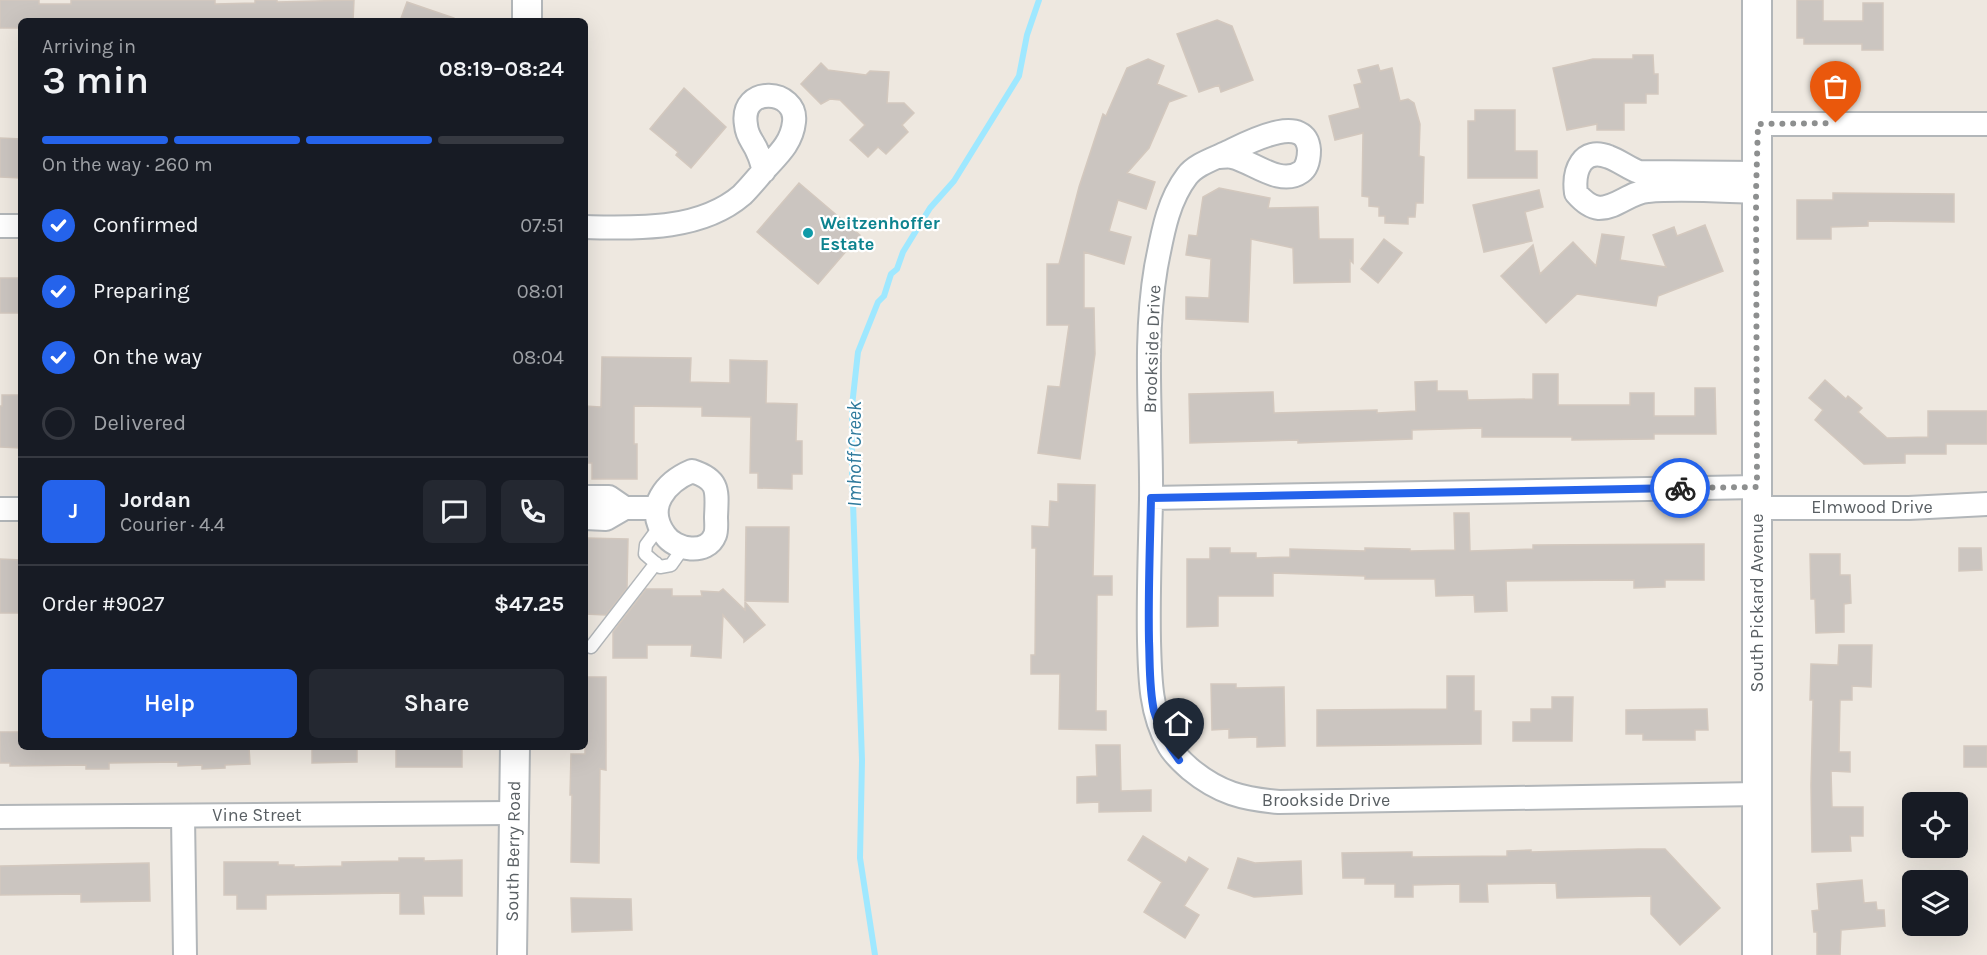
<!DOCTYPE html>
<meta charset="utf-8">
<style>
body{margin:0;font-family:Karla,sans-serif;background:#242831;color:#f1f3f6;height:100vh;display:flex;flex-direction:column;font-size:22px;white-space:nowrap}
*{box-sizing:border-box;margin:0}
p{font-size:20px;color:#9ea1a6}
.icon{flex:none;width:33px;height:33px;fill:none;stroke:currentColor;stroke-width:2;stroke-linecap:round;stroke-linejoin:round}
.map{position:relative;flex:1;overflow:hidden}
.drawer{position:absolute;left:18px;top:18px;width:570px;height:732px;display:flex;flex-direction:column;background:#171b24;border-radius:9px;box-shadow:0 6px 24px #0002}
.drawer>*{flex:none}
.buttons{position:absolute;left:1902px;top:792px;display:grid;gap:12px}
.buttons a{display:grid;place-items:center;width:66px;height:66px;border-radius:9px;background:#171b24;box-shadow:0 6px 24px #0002;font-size:30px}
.pin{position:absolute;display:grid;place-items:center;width:51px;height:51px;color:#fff;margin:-62px -26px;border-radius:50% 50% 50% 0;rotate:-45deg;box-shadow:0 0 6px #0007}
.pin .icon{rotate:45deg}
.courier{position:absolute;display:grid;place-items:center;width:60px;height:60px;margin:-30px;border:4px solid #2563eb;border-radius:50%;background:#fff;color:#222;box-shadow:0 2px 8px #0007}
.overview em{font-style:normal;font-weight:600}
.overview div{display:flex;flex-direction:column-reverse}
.overview{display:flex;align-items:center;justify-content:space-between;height:102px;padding:0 24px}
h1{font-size:39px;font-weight:600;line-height:45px}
.bar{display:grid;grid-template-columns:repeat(4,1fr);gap:9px 6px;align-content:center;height:72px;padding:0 24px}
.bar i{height:8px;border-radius:4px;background:#363941}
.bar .selected{background:#2563eb}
.bar p{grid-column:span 4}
.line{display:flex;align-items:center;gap:15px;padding:0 24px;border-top:2px solid #363941}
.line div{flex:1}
.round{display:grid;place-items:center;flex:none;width:63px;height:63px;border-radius:9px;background:#242831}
ol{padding:0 24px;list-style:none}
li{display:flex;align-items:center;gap:18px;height:66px}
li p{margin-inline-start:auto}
li .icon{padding:6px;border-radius:50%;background:#2563eb;color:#fff;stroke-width:4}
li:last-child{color:#9ea1a6}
li i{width:33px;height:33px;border:3px solid #363941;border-radius:50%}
.cta{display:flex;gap:12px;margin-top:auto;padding:12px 24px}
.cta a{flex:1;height:69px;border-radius:9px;background:#2563eb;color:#fff;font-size:24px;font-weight:600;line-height:69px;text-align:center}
.cta a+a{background:#242831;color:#f1f3f6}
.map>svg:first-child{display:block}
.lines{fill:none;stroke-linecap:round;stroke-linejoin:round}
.stream{stroke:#9fe8ff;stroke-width:6}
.building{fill:#cbc5c0;stroke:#d3c8be;stroke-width:1.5}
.service-casing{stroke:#b2b6b9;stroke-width:15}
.minor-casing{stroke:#b2b6b9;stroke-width:26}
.tertiary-casing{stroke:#b2b6b9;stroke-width:32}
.service{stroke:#fff;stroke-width:12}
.minor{stroke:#fff;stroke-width:22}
.tertiary{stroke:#fff;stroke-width:28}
.done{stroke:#8d8f8f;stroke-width:6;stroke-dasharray:0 10.8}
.route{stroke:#2563eb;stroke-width:8}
.culture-dot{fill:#0f9aa8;stroke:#fff;stroke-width:2}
.labels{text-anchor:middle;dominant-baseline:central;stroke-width:4.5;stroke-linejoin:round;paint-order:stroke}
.culture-label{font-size:18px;font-weight:bold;fill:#0d838f;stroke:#fff;text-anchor:start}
.street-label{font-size:18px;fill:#595f63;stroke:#fff}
.water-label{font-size:20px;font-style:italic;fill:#2f7a9c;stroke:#fff}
</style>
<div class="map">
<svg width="1987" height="955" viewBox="0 0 1987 955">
<rect width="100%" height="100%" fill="#eee8e0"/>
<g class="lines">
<path class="stream" d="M 875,955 L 860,858 L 862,760 L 852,474 L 852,406 L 858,352 L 878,302 L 884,296 L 891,274 L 897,269 L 903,252 L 930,208 L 954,181 L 1019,76 L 1027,35 L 1039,0"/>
</g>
<path class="building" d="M 0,0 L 39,0 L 39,4 L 71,4 L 71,0 L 215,0 L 215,4 L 255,3 L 255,0 L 277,0 L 277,2 L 354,0 L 353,21 L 21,21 L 21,28 L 0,28 Z
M 1797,0 L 1823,0 L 1823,21 L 1863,21 L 1863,3 L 1883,3 L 1883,50 L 1862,50 L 1862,44 L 1804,44 L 1804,38 L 1797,38 Z
M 407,2 L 454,18 L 454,21 L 400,21 Z
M 1217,20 L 1232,26 L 1253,80 L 1221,92 L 1219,85 L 1199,92 L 1177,34 Z
M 1633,55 L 1653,55 L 1654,74 L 1658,74 L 1658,94 L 1646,94 L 1646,103 L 1624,103 L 1624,130 L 1597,130 L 1597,124 L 1567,130 L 1553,68 L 1593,59 L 1633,59 Z
M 1148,59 L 1164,66 L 1157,84 L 1186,96 L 1169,102 L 1149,148 L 1127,173 L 1155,182 L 1146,209 L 1118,200 L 1109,231 L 1131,237 L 1124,264 L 1084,252 L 1084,308 L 1094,308 L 1095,354 L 1080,459 L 1038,453 L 1048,386 L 1060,387 L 1069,325 L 1047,325 L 1047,264 L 1059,264 L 1079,187 L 1103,114 L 1106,116 L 1127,68 Z
M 821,63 L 828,70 L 866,75 L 870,71 L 889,72 L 887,103 L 904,103 L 914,113 L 902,125 L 908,132 L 886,154 L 878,147 L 868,157 L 850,140 L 865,125 L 840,100 L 830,99 L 821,104 L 801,84 Z
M 1378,65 L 1380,71 L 1392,68 L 1400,101 L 1408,99 L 1414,103 L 1420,124 L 1419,156 L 1424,157 L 1423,203 L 1416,203 L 1415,217 L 1408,217 L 1408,224 L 1385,223 L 1385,216 L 1379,216 L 1379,207 L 1369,206 L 1369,197 L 1362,196 L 1363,133 L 1335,140 L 1329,116 L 1360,108 L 1354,85 L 1362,83 L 1358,70 Z
M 684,88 L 726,127 L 691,168 L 676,155 L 678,152 L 650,129 Z
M 1475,110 L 1515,110 L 1515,151 L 1537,151 L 1537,178 L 1468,178 L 1468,121 L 1475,121 Z
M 0,138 L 21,139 L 21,178 L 0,177 Z
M 799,183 L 860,235 L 818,284 L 757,232 Z
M 1219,188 L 1270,198 L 1268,208 L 1318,207 L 1319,239 L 1353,239 L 1353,263 L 1350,260 L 1350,282 L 1294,283 L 1293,248 L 1251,239 L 1248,322 L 1186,319 L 1186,297 L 1209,298 L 1211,259 L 1186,255 L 1189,235 L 1197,236 L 1203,197 Z
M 1539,190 L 1543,207 L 1525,212 L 1532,241 L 1484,252 L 1473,205 Z
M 1833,193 L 1954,194 L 1954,222 L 1868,221 L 1868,226 L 1831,227 L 1831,239 L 1797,239 L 1797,200 L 1833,200 Z
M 1705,225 L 1723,271 L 1658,296 L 1656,306 L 1577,294 L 1546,323 L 1501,276 L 1533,245 L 1540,274 L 1573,242 L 1596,266 L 1602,234 L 1624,237 L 1620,260 L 1666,267 L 1653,235 L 1674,227 L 1677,236 Z
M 1384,239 L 1402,253 L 1378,283 L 1361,269 Z
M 0,278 L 21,278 L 21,313 L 0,313 Z
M 602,357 L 691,358 L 690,382 L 730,383 L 730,360 L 767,361 L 766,403 L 797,404 L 796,441 L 802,441 L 802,474 L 792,474 L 792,489 L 758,488 L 758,473 L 750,473 L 751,417 L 702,416 L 702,407 L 634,406 L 634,444 L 637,444 L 637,479 L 592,479 L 592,463 L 585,463 L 585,406 L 601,407 Z
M 1533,374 L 1558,374 L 1558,405 L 1630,405 L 1630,393 L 1654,393 L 1654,416 L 1695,416 L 1695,388 L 1715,388 L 1716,434 L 1654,434 L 1654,439 L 1572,440 L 1572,437 L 1482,437 L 1482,428 L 1412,430 L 1412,439 L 1298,443 L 1298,440 L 1190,443 L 1189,394 L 1273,392 L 1274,413 L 1377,410 L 1377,413 L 1416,411 L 1415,382 L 1437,381 L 1437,391 L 1467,391 L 1468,400 L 1533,399 Z
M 1825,380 L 1846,399 L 1848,396 L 1862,408 L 1858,412 L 1887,438 L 1928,437 L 1928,411 L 1987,411 L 1987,444 L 1946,444 L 1946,454 L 1905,454 L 1905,463 L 1864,464 L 1815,420 L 1823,410 L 1809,398 Z
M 2,395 L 21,395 L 21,448 L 0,447 L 0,406 L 2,406 Z
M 1058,484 L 1095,485 L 1093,576 L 1112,576 L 1112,595 L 1097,595 L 1096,711 L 1106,711 L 1106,730 L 1059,729 L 1060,674 L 1031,674 L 1031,655 L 1035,655 L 1036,548 L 1032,548 L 1032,526 L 1049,527 L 1050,501 L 1058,502 Z
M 1454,513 L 1469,513 L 1470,551 L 1533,549 L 1533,545 L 1704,544 L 1704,580 L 1665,580 L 1665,587 L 1634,588 L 1634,580 L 1506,581 L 1507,611 L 1475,612 L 1474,595 L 1436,596 L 1435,579 L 1365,579 L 1365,576 L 1273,573 L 1273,596 L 1218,596 L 1218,626 L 1187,627 L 1187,559 L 1210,559 L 1210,548 L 1230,548 L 1230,553 L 1256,553 L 1256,558 L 1290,557 L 1290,549 L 1365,551 L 1365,548 L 1410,549 L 1410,551 L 1455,550 Z
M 746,527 L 789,527 L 788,602 L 745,601 Z
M 585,538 L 628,539 L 627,588 L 606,615 L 585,614 Z
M 1959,548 L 1981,548 L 1982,570 L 1959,571 Z
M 1810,554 L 1840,554 L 1840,575 L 1850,575 L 1851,603 L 1844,604 L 1844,632 L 1816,633 L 1815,599 L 1811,599 Z
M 0,559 L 21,560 L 21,613 L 0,613 Z
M 646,589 L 672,589 L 672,596 L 702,596 L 701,591 L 719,592 L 723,589 L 745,610 L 745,602 L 765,625 L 744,642 L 744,639 L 723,615 L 721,658 L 691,656 L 692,645 L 647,645 L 647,658 L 613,658 L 613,632 Z
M 1839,645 L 1872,645 L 1871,687 L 1852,686 L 1852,700 L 1840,700 L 1839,752 L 1850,752 L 1850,772 L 1831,771 L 1832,807 L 1863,807 L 1863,836 L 1850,836 L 1851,851 L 1812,852 L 1811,785 L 1813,700 L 1810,700 L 1811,664 L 1838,665 Z
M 1447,676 L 1474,676 L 1474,711 L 1481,711 L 1481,744 L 1317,746 L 1317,710 L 1447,709 Z
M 585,677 L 606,677 L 606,770 L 600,769 L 599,863 L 571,862 L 572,795 L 570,795 L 571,754 L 585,754 Z
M 1211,684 L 1236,684 L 1236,688 L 1284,687 L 1285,746 L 1257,747 L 1257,737 L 1229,738 L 1229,729 L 1212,730 Z
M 1552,697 L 1573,697 L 1572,741 L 1513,741 L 1513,722 L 1531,722 L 1531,709 L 1552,709 Z
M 1707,709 L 1708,730 L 1695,730 L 1695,740 L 1643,740 L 1643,734 L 1626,734 L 1626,710 Z
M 0,732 L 21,732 L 21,747 L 249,747 L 250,764 L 225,765 L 225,768 L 202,769 L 202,765 L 178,766 L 178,762 L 109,763 L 109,769 L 86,769 L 86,765 L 10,766 L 10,763 L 0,763 Z
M 1096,745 L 1120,745 L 1121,791 L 1151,790 L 1151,811 L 1099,812 L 1099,802 L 1077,803 L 1077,777 L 1097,776 Z
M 1964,746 L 1987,746 L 1987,767 L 1964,767 Z
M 312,747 L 357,747 L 357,762 L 312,763 Z
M 396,747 L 462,747 L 462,767 L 396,767 Z
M 1143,836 L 1186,863 L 1189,857 L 1208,869 L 1184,906 L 1199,915 L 1185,938 L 1144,912 L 1162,882 L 1128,860 Z
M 1639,849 L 1665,849 L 1720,908 L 1680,945 L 1651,914 L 1651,896 L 1557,898 L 1556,883 L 1487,884 L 1488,902 L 1460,902 L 1460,884 L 1413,885 L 1413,897 L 1395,897 L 1395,884 L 1365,884 L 1365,878 L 1343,878 L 1342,853 L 1412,852 L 1412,857 L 1507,856 L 1507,851 L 1531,850 L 1531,852 Z
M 399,858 L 424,858 L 424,861 L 462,860 L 462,896 L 423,896 L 424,914 L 400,914 L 400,893 L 266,895 L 266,909 L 237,909 L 237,895 L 224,895 L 224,862 L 278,862 L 278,865 L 294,865 L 294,867 L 342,866 L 342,862 L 399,861 Z
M 1238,858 L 1255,863 L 1301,861 L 1302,894 L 1254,897 L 1228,888 Z
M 149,863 L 150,901 L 81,902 L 81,894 L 0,895 L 0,866 Z
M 1862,880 L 1864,903 L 1876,902 L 1877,910 L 1884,910 L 1885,926 L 1841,930 L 1840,955 L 1817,955 L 1817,932 L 1814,932 L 1812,911 L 1819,910 L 1817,884 Z
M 571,898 L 631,899 L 632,930 L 572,932 Z"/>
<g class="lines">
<g class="service-casing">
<path id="service" d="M 660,526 L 646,545 L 645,554 L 660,567 L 671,565 L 683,548
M 591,647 L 656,563"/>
</g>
<g class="minor-casing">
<path id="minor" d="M 1758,124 L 1987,124
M 1218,157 C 1222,157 1228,156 1232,157 C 1252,161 1280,187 1301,172 C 1307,168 1309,158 1309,150 C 1306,111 1247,143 1228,152 C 1214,159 1196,164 1187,176 C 1167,202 1162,237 1156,267 C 1143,344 1152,422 1151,500 C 1150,547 1148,594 1149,641 C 1150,676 1150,712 1168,744 C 1173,754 1182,762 1190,769 C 1219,793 1243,799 1279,802 L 1757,794
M 1756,192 C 1721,191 1683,188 1648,191 C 1630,192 1617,208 1599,208 C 1590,207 1582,200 1576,193 C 1573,171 1582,146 1609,157 C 1620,161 1628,168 1639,172 L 1757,173
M 0,226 L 21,226
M 585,227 C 637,228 700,231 742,195 C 751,186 758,177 766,168 C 779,154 792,142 794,122 C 798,89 739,84 746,125 C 747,138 754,142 758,153 C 761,159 762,165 764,171
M 692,471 C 720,480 717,491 716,517 C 716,522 717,530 715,535 C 707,556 675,550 665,535 C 644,507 666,482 692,471 Z
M 585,497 L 609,497 L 625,508
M 1151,498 L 1757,487
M 1757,508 L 1909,508 L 1987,504
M 0,509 L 21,509
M 585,518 L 606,519 L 625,508 L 657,508
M 183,816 L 185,955
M 0,817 L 514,813"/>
</g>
<g class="tertiary-casing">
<path id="tertiary" d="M 527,21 L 527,0
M 512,955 L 515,747
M 1757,955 L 1757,0"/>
</g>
<use href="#service" class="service"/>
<use href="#minor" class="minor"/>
<use href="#tertiary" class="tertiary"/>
</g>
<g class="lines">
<path class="done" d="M 1680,488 L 1757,487 L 1756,192 L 1758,124 L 1836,123"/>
<path class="route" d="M 1179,760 C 1168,745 1159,729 1154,711 C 1149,688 1150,664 1149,641 C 1148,593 1150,546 1151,498 L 1680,488"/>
</g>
<circle class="culture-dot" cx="808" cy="233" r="6"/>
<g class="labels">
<g class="culture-label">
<text x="820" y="223">Weitzenhoffer<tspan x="820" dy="21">Estate</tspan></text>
</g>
<g class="street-label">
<text transform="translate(1152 349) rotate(-88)">Brookside Drive</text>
<text x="1872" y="507">Elmwood Drive</text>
<text transform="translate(1757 603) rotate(-90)">South Pickard Avenue</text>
<text x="1326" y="800">Brookside Drive</text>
<text x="257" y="815">Vine Street</text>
<text transform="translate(513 851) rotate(-89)">South Berry Road</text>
</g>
<g class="water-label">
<text transform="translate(854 454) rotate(-90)">Imhoff Creek</text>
</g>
</g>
</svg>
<div class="buttons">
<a><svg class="icon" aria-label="locate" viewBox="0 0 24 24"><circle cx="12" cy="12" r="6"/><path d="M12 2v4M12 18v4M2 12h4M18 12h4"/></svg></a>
<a><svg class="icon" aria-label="layers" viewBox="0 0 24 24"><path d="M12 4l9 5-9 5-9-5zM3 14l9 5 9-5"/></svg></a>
</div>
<div class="pin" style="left:1836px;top:123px;background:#ea580c"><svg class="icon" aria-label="bag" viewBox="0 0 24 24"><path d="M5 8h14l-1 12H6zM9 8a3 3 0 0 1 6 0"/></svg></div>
<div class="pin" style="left:1179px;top:760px;background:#1f2937"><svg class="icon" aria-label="home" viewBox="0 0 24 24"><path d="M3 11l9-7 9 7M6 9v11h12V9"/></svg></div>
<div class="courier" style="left:1680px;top:488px"><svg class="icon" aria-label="bike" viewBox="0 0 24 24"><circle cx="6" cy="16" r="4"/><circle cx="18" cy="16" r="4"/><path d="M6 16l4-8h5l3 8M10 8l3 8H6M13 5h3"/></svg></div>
<section class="drawer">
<div class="overview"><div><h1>3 min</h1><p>Arriving in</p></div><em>08:19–08:24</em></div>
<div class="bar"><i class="selected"></i><i class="selected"></i><i class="selected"></i><i></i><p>On the way · 260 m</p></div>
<ol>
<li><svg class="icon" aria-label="check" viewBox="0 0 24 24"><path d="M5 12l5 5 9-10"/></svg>Confirmed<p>07:51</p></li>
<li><svg class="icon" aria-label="check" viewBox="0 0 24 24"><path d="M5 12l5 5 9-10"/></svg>Preparing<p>08:01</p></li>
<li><svg class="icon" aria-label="check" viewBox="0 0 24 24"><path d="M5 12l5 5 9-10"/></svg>On the way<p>08:04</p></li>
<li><i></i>Delivered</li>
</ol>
<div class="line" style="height:108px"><b class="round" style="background:#2563eb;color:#fff">J</b><div><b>Jordan</b><p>Courier · 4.4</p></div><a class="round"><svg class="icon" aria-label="chat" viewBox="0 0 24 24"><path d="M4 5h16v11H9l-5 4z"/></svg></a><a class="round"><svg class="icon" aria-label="phone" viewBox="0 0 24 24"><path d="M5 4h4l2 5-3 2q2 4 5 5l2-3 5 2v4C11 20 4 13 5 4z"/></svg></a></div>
<div class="line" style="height:78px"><div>Order #9027</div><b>$47.25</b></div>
<div class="cta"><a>Help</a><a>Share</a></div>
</section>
</div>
